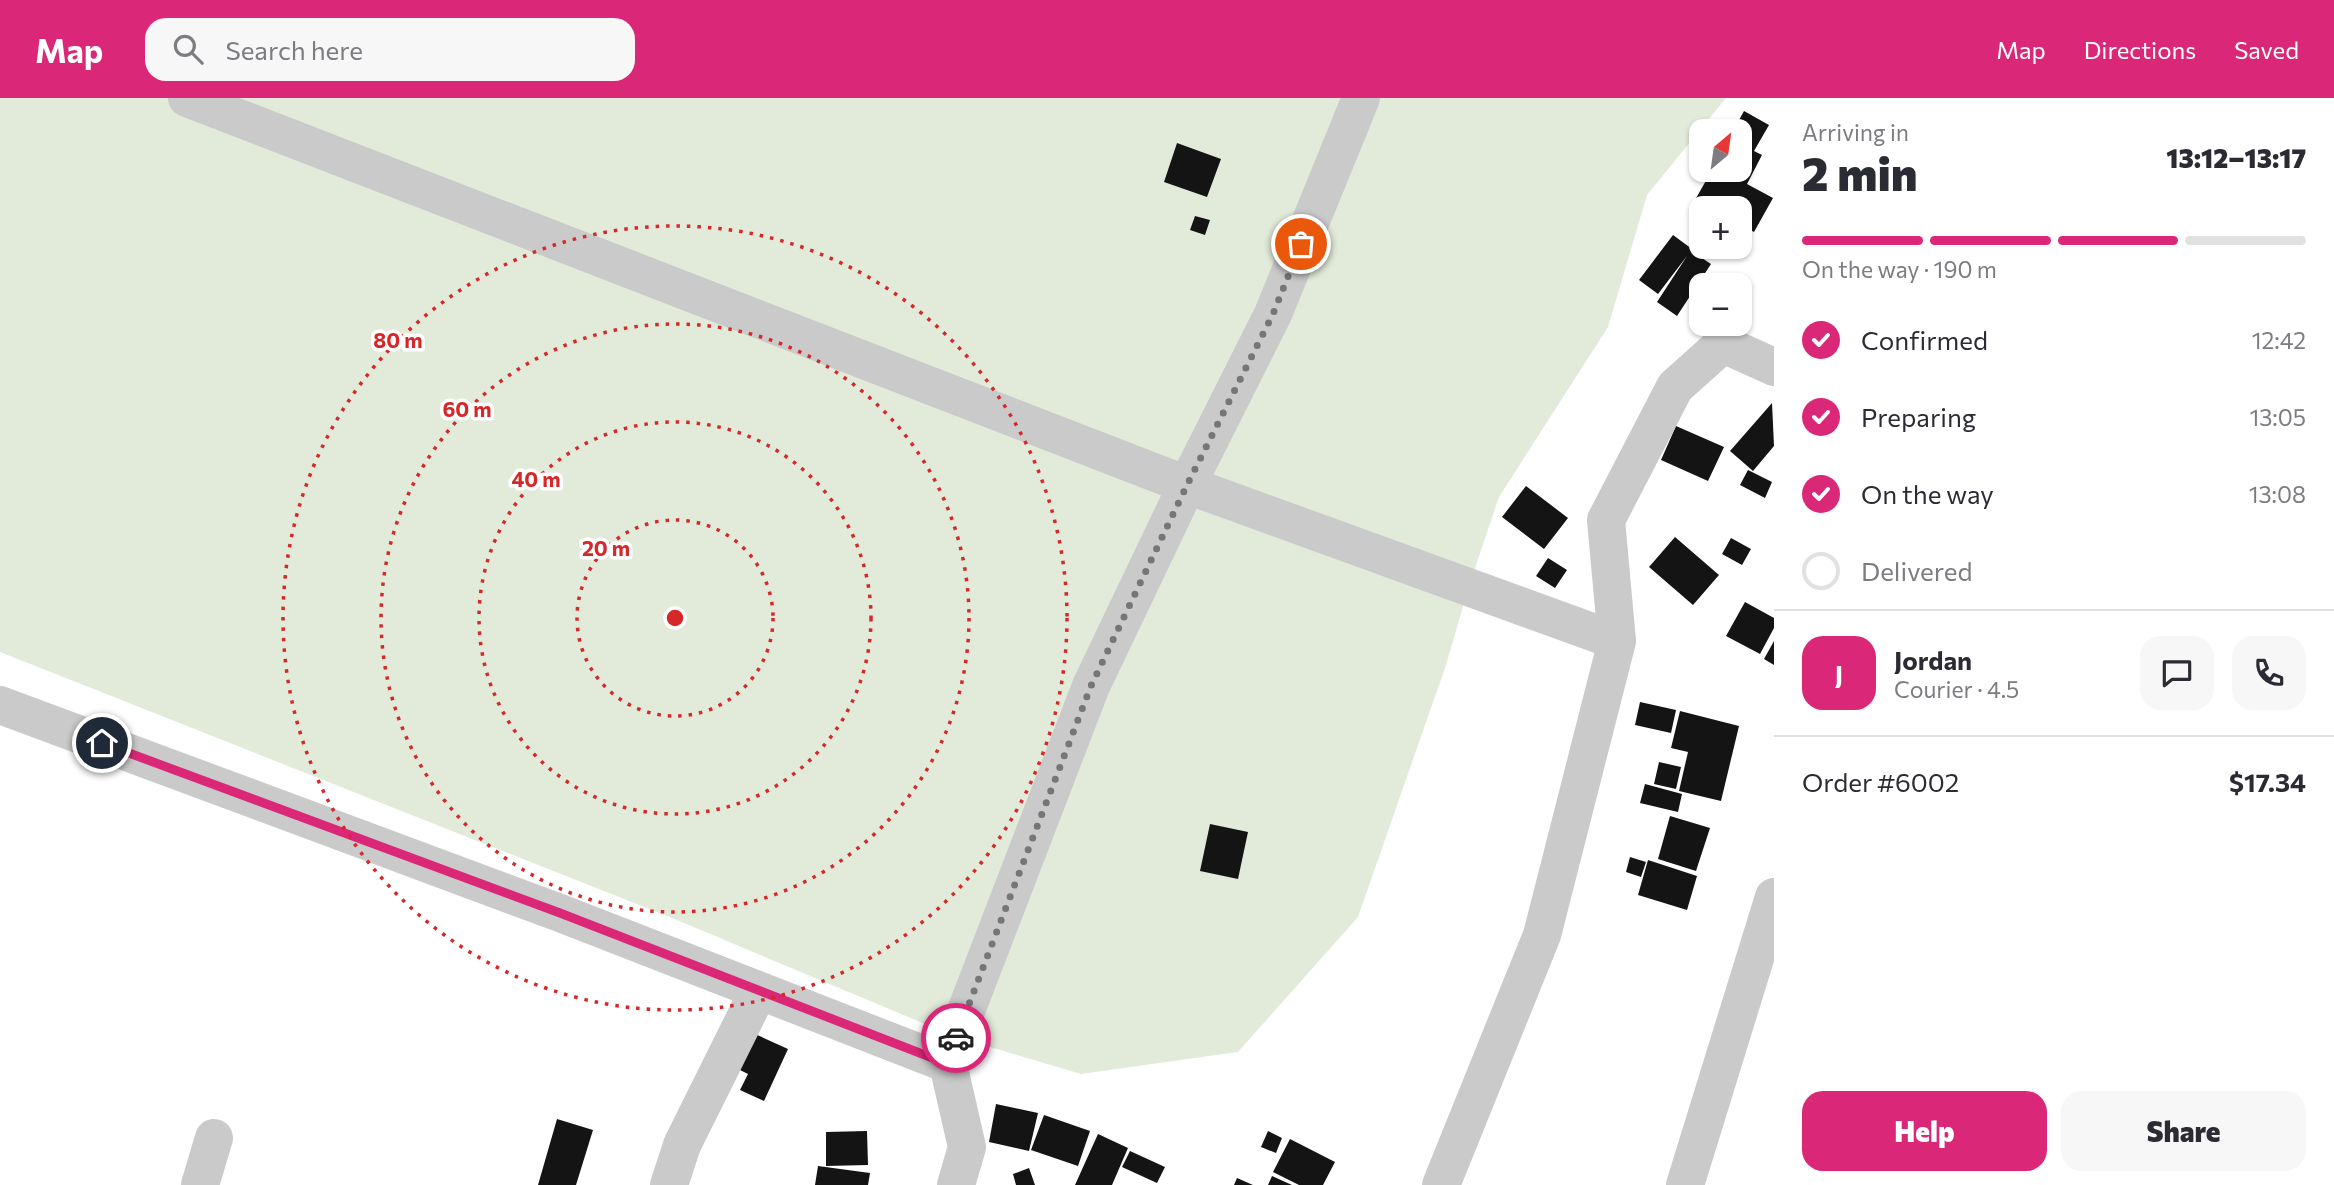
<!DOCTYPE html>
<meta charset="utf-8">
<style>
body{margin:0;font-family:Commissioner,sans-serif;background:#f7f7f7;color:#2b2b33;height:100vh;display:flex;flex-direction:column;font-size:26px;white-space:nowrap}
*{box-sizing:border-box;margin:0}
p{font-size:23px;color:#7c7c81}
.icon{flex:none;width:38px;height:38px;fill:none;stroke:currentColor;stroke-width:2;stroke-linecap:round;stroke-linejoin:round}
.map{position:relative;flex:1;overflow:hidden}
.sheet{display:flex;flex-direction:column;background:#fff;width:560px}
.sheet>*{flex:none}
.needle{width:46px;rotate:29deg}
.tools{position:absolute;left:1689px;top:21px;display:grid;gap:14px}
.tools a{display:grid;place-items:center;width:63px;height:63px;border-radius:14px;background:#fff;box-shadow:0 2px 5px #0004;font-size:35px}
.pin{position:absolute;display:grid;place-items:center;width:60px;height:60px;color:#fff;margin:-30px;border:4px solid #fff;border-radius:50%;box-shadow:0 2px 7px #0007}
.courier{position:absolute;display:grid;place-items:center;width:70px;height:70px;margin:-35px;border:5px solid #db2777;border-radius:50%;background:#fff;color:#222;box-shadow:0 2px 9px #0007}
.head em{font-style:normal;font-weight:800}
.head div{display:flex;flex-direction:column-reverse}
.head{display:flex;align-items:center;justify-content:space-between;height:119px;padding:0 28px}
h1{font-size:46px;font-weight:800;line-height:52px}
.bar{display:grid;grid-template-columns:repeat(4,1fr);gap:10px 7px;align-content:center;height:84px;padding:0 28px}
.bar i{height:9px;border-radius:5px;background:#e1e1e2}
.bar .current{background:#db2777}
.bar p{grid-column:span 4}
.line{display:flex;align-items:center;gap:18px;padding:0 28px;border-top:2px solid #e1e1e2}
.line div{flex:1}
.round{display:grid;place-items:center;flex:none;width:74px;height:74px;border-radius:21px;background:#f7f7f7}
ol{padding:0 28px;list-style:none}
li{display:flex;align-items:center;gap:21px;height:77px}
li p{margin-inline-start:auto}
li .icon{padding:7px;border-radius:50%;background:#db2777;color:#fff;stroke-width:4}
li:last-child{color:#7c7c81}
li i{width:38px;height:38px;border:4px solid #e1e1e2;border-radius:50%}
.cta{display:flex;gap:14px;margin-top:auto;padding:14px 28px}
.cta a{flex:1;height:80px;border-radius:21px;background:#db2777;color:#fff;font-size:28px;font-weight:800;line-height:80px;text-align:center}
.cta a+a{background:#f7f7f7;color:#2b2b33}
header{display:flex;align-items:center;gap:42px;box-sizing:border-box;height:98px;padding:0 35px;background:#db2777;color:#fff}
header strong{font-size:33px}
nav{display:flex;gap:38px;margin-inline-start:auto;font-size:24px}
.search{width:490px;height:63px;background:#f7f7f7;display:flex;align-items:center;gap:18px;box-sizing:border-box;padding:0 24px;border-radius:21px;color:#7c7c81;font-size:26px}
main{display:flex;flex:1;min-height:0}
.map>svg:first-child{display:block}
.green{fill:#e2ebda}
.building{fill:#141414}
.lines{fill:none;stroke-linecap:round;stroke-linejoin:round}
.minor{stroke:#cacaca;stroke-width:38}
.done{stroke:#767676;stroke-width:7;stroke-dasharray:0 12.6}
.route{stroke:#db2777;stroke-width:9}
.ring{fill:none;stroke:#d62828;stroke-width:3.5;stroke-dasharray:3.5 7}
.centre{fill:#d62828;stroke:#fff;stroke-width:3.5}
.ring-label{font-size:21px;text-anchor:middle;font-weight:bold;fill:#d62828;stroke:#fff;stroke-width:7;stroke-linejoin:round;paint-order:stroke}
</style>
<header>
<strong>Map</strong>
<div class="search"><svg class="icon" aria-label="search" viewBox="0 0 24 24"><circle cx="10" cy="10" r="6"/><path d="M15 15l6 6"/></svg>Search here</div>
<nav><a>Map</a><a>Directions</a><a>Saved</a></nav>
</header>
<main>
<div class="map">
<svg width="1774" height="1087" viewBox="0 0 1774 1087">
<rect width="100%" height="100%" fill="#fff"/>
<path class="green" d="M 0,0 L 1726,0 L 1647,97 L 1608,229 L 1499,399 L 1469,488 L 1446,567 L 1358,819 L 1238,954 L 1081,976 L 956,939 L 672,820 L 0,554 Z"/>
<path class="building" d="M 1744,13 L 1769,27 L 1754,53 L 1762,57 L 1747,86 L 1773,100 L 1754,134 L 1740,126 L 1740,110 L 1711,110 L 1695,102 L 1712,72 L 1740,72 L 1740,33 L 1733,33 Z
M 1177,45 L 1221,61 L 1207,99 L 1164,84 Z
M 1195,118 L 1210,122 L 1205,137 L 1190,132 Z
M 1673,137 L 1692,151 L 1690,152 L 1711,166 L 1677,218 L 1657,204 L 1687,158 L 1658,196 L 1639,182 Z
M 1772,305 L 1774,348 L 1753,373 L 1730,353 Z
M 1676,328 L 1724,349 L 1708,383 L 1661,362 Z
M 1748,372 L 1772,384 L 1765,400 L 1740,387 Z
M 1526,388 L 1568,420 L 1544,451 L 1502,419 Z
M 1675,439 L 1719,477 L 1693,507 L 1649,469 Z
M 1731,440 L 1751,451 L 1742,467 L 1722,456 Z
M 1548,460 L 1567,472 L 1555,490 L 1536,478 Z
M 1745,504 L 1774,520 L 1774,530 L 1760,556 L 1726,538 Z
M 1774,543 L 1774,567 L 1764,561 Z
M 1640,604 L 1676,612 L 1671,635 L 1635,627 Z
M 1680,613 L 1739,628 L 1721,703 L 1679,693 L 1688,654 L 1671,650 Z
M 1659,664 L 1681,669 L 1676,691 L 1654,686 Z
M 1645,686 L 1682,696 L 1678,714 L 1640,705 Z
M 1670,718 L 1710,730 L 1696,773 L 1658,761 Z
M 1210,726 L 1248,734 L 1238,781 L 1200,773 Z
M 1630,759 L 1646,764 L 1641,779 L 1626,774 Z
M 1648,762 L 1697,778 L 1687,812 L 1638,797 Z
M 742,930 L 788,951 L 764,1003 L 740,992 L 748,976 L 726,965 Z
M 996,1006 L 1038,1015 L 1029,1053 L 989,1044 Z
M 1044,1017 L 1090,1033 L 1078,1068 L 1031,1052 Z
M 557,1021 L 593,1032 L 576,1087 L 538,1087 Z
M 867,1033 L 868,1067 L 826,1068 L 826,1034 Z
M 1268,1033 L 1282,1040 L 1276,1055 L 1261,1049 Z
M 1098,1036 L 1128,1050 L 1112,1087 L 1075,1087 Z
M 1290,1041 L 1335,1064 L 1323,1087 L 1299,1087 L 1273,1074 Z
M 1130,1053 L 1165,1069 L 1157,1085 L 1122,1069 Z
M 818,1068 L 870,1075 L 868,1087 L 815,1087 Z
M 1029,1070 L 1035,1087 L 1016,1087 L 1013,1076 Z
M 1272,1078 L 1292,1087 L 1268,1087 Z
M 1237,1080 L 1253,1087 L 1234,1087 Z"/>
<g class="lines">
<path class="minor" d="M 187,0 L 1187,387 L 1617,543 L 1542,837 L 1441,1087
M 1617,543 L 1606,422 L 1675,289 L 1723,246 L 1774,269
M 0,607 L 560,815 L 948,966
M 200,1087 L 214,1040
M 669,1087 L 682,1047 L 758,894
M 956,1087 L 967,1049 L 948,966 L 956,939 L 1091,588 L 1187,387 L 1273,216 L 1361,0
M 1685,1087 L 1774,799"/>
</g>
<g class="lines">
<path class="done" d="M 956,940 L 1091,588 L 1187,387 L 1273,216 L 1301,146"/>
<path class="route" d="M 102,645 L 560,815 L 948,966 L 956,940"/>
</g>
<g class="ring">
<circle cx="675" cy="520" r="98"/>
<circle cx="675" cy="520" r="196"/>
<circle cx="675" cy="520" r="294"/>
<circle cx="675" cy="520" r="392"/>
</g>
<circle cx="675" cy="520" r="10" class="centre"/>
<g class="ring-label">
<text x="398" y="250">80 m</text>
<text x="467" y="319">60 m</text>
<text x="536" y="389">40 m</text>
<text x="606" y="458">20 m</text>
</g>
</svg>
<div class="tools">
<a><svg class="needle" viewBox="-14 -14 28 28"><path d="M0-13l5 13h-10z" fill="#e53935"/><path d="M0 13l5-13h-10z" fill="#7c7c81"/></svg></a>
<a>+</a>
<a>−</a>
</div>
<div class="pin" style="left:1301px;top:146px;background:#ea580c"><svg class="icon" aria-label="bag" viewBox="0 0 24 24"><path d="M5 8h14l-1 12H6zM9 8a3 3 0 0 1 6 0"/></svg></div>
<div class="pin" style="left:102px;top:645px;background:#1f2937"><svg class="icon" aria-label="home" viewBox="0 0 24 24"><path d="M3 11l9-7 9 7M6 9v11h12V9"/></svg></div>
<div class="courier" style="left:956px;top:940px"><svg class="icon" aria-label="car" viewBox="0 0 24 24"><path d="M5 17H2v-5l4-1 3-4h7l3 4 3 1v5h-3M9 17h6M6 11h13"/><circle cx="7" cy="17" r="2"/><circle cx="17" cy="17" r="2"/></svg></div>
</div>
<section class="sheet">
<div class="head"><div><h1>2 min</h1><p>Arriving in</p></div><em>13:12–13:17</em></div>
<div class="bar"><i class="current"></i><i class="current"></i><i class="current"></i><i></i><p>On the way · 190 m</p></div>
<ol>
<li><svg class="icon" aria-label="check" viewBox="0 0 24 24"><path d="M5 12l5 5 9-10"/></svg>Confirmed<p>12:42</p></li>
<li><svg class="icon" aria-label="check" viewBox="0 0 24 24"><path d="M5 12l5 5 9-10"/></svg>Preparing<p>13:05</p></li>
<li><svg class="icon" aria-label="check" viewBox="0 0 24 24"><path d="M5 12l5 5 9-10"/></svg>On the way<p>13:08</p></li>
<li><i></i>Delivered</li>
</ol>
<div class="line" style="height:126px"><b class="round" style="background:#db2777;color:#fff">J</b><div><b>Jordan</b><p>Courier · 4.5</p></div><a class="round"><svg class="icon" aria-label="chat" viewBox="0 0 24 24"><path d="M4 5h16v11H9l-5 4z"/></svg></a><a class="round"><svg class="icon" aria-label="phone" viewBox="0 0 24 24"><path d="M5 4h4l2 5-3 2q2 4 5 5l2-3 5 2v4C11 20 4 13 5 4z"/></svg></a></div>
<div class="line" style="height:91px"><div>Order #6002</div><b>$17.34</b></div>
<div class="cta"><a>Help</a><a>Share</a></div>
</section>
</main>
